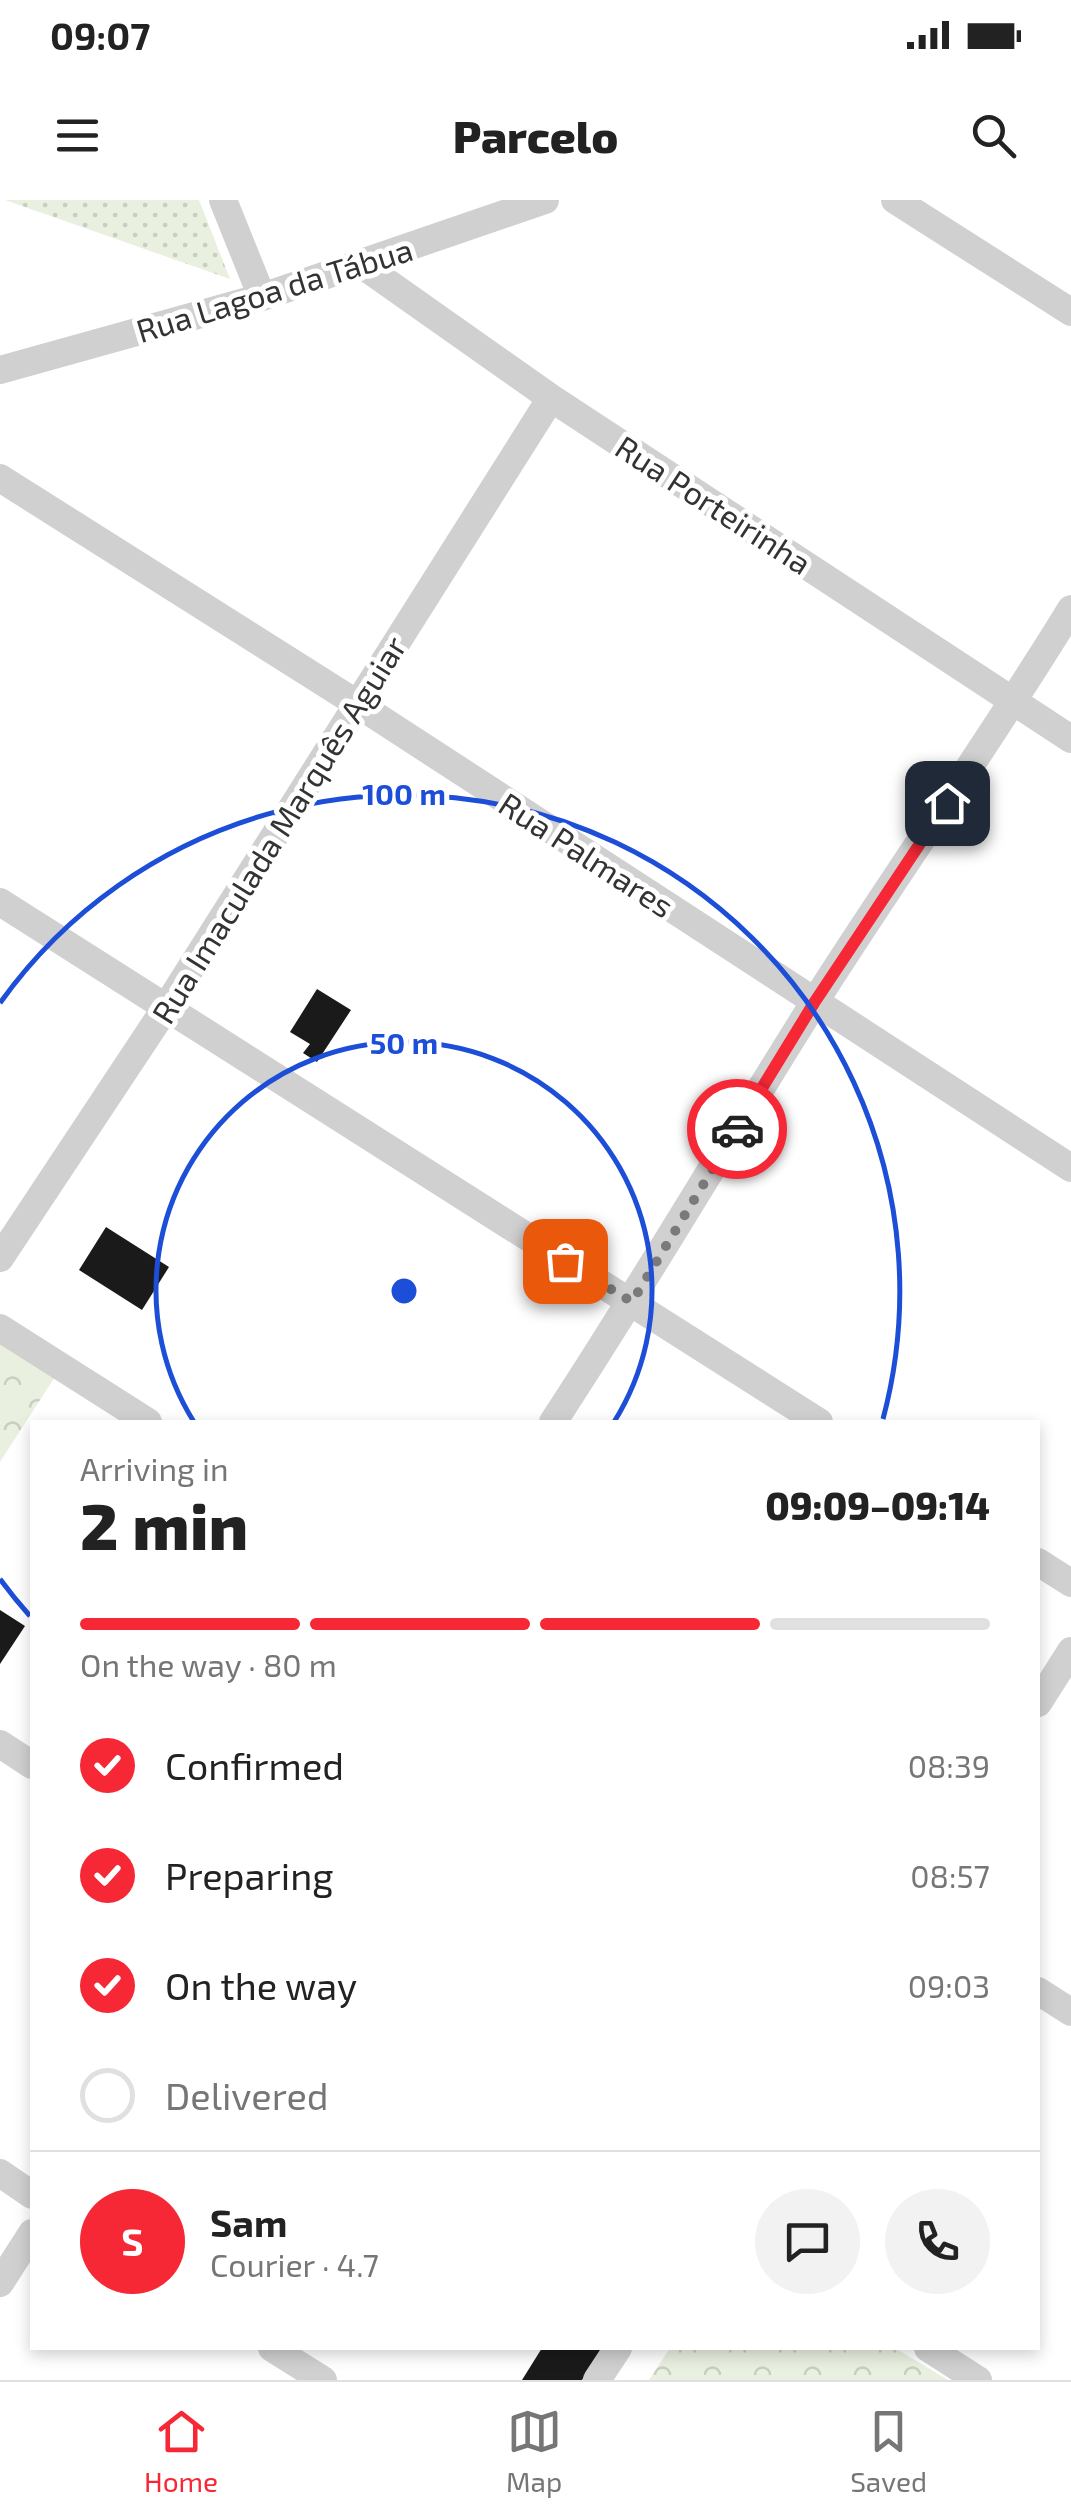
<!DOCTYPE html>
<meta charset="utf-8">
<style>
body{margin:0;font-family:"Exo 2",sans-serif;background:#f2f2f2;color:#222;height:100vh;display:flex;flex-direction:column;font-size:38px;white-space:nowrap}
*{box-sizing:border-box;margin:0}
p{font-size:32px;color:#767676}
.icon{flex:none;width:55px;height:55px;fill:none;stroke:currentColor;stroke-width:2;stroke-linecap:round;stroke-linejoin:round}
.map{position:relative;flex:1;overflow:hidden}
.side{position:absolute;left:30px;top:1220px;width:1010px;height:930px;display:flex;flex-direction:column;background:#fff;border-radius:0px;box-shadow:0 5px 15px #0003}
.side>*{flex:none}
.pin{position:absolute;display:grid;place-items:center;width:85px;height:85px;color:#fff;margin:-42px;border-radius:20px;box-shadow:0 5px 15px #0006}
.courier{position:absolute;display:grid;place-items:center;width:100px;height:100px;margin:-50px;border:8px solid #f62836;border-radius:50%;background:#fff;color:#222;box-shadow:0 2px 12px #0007}
.overview em{font-style:normal;font-weight:800}
.overview div{display:flex;flex-direction:column-reverse}
.overview{display:flex;align-items:center;justify-content:space-between;height:170px;padding:0 50px}
h1{font-size:65px;font-weight:800;line-height:75px}
.bar{display:grid;grid-template-columns:repeat(4,1fr);gap:15px 10px;align-content:center;height:120px;padding:0 50px}
.bar i{height:12px;border-radius:8px;background:#e0e0e0}
.bar .current{background:#f62836}
.bar p{grid-column:span 4}
.line{display:flex;align-items:center;gap:25px;padding:0 50px;border-top:2px solid #e0e0e0}
.line div{flex:1}
.round{display:grid;place-items:center;flex:none;width:105px;height:105px;border-radius:52px;background:#f2f2f2}
ol{padding:0 50px;list-style:none}
li{display:flex;align-items:center;gap:30px;height:110px}
li p{margin-inline-start:auto}
li .icon{padding:10px;border-radius:50%;background:#f62836;color:#fff;stroke-width:4}
li:last-child{color:#767676}
li i{width:55px;height:55px;border:5px solid #e0e0e0;border-radius:50%}
.status{display:flex;justify-content:space-between;align-items:center;height:70px;padding:0 50px;background:#fff;direction:ltr}
.status svg{height:28px;fill:currentColor}
header{display:flex;justify-content:space-between;align-items:center;height:130px;padding:0 50px;background:#fff;font-size:45px;font-weight:800}
.tab-bar{display:flex;justify-content:space-around;align-items:center;height:140px;border-top:2px solid #e0e0e0;background:#fff;font-size:28px;color:#767676}
.tab-bar a{display:grid;justify-items:center;gap:5px}
.tab-bar .current{color:#f62836}
.map>svg:first-child{display:block}
.grass{fill:url(#grass-dots)}
.forest{fill:url(#forest-crowns)}
.building{fill:#1a1a1a}
.lines{fill:none;stroke-linecap:round;stroke-linejoin:round}
.minor{stroke:#d0d0d0;stroke-width:28}
.done{stroke:#7a7a7a;stroke-width:10;stroke-dasharray:0 18}
.route{stroke:#f62836;stroke-width:12}
.ring{fill:none;stroke:#1d4ed8;stroke-width:5}
.labels{text-anchor:middle;dominant-baseline:central;stroke-width:10;stroke-linejoin:round;paint-order:stroke}
.street-label{font-size:32px;fill:#333;stroke:#fff}
.centre{fill:#1d4ed8;stroke:#fff;stroke-width:5}
.ring-label{font-size:30px;text-anchor:middle;font-weight:bold;fill:#1d4ed8;stroke:#fff;stroke-width:10;stroke-linejoin:round;paint-order:stroke}
</style>
<div class="status"><b>09:07</b><svg viewBox="0 0 49 12"><path d="M0 12V9h3v3zM5 12V6h3v6zM10 12V3h3v9zM15 12V0h3v12zM26 1h20v11H26zM47 4h2v5h-2z"/></svg></div>
<header><svg class="icon" aria-label="menu" viewBox="0 0 24 24"><path d="M4 6h16M4 12h16M4 18h16"/></svg>Parcelo<svg class="icon" aria-label="search" viewBox="0 0 24 24"><circle cx="10" cy="10" r="6"/><path d="M15 15l6 6"/></svg></header>
<div class="map">
<svg width="1071" height="2180" viewBox="0 0 1071 2180">
<defs>
<pattern id="grass-dots" width="8" height="8" patternUnits="userSpaceOnUse" patternTransform="scale(2.5)"><rect width="8" height="8" fill="#e9f0e0"/><path d="M2 2h.1M6 6h.1" fill="none" stroke="#c8cec1" stroke-width="1.8" stroke-linecap="round"/></pattern>
<pattern id="forest-crowns" width="20" height="18" patternUnits="userSpaceOnUse" patternTransform="scale(2.5)"><rect width="20" height="18" fill="#e9f0e0"/><path d="M2 6a3 3 0 1 1 6 0M12 15a3 3 0 1 1 6 0" fill="none" stroke="#c8cec1"/></pattern>
</defs>
<rect width="100%" height="100%" fill="#fff"/>
<path class="grass" d="M 5,0 L 199,0 L 230,79 Z"/>
<path class="forest" d="M 0,1131 L 60,1169 L 0,1262 Z
M 670,2148 L 895,2148 L 948,2180 L 649,2180 Z"/>
<path class="building" d="M 317,789 L 351,810 L 317,862 L 303,853 L 310,844 L 290,832 Z
M 106,1027 L 169,1067 L 142,1110 L 79,1070 Z
M 0,1410 L 25,1426 L 0,1464 Z
M 542,2148 L 602,2148 L 582,2180 L 522,2180 Z"/>
<g class="lines">
<path class="minor" d="M 223,0 L 262,97
M 895,0 L 1071,112
M 361,64 L 551,198 L 1071,539
M 0,170 L 262,97 L 545,0
M 0,278 L 356,503 L 1071,968
M 0,702 L 819,1222
M 0,1058 L 165,809 L 551,198
M 0,1128 L 148,1222
M 553,1222 C 643,1085 726,943 814,803 C 898,671 989,543 1071,409
M 1038,1362 L 1071,1383
M 1038,1503 L 1071,1451
M 0,1544 L 32,1565
M 1038,1791 L 1071,1812
M 0,1973 L 32,1995
M 0,2083 L 32,2033
M 272,2148 L 323,2180
M 928,2148 L 978,2180
M 597,2180 L 618,2148"/>
</g>
<g class="lines">
<path class="done" d="M 565,1061 L 632,1102 L 737,929"/>
<path class="route" d="M 737,929 L 814,803 L 947,603"/>
</g>
<g class="ring">
<path d="M194 1222A248 248 0 1 1 614 1222"/>
<path d="M30 1416A496 496 0 0 1 0 1379M0 803A496 496 0 0 1 883 1219"/>
</g>
<g class="labels">
<g class="street-label">
<text transform="translate(274 89) rotate(-17)">Rua Lagoa da Tábua</text>
<text transform="translate(714 304) rotate(33)">Rua Porteirinha</text>
<text transform="translate(278 629) rotate(-58)">Rua Imaculada Marquês Aguiar</text>
<text transform="translate(587 654) rotate(33)">Rua Palmares</text>
</g>
</g>
<circle cx="404" cy="1091" r="15" class="centre"/>
<g class="ring-label">
<text x="404" y="605">100 m</text>
<text x="404" y="854">50 m</text>
</g>
</svg>
<div class="pin" style="left:565px;top:1061px;background:#ea580c"><svg class="icon" aria-label="bag" viewBox="0 0 24 24"><path d="M5 8h14l-1 12H6zM9 8a3 3 0 0 1 6 0"/></svg></div>
<div class="pin" style="left:947px;top:603px;background:#1f2937"><svg class="icon" aria-label="home" viewBox="0 0 24 24"><path d="M3 11l9-7 9 7M6 9v11h12V9"/></svg></div>
<div class="courier" style="left:737px;top:929px"><svg class="icon" aria-label="car" viewBox="0 0 24 24"><path d="M5 17H2v-5l4-1 3-4h7l3 4 3 1v5h-3M9 17h6M6 11h13"/><circle cx="7" cy="17" r="2"/><circle cx="17" cy="17" r="2"/></svg></div>
<section class="side">
<div class="overview"><div><h1>2 min</h1><p>Arriving in</p></div><em>09:09–09:14</em></div>
<div class="bar"><i class="current"></i><i class="current"></i><i class="current"></i><i></i><p>On the way · 80 m</p></div>
<ol>
<li><svg class="icon" aria-label="check" viewBox="0 0 24 24"><path d="M5 12l5 5 9-10"/></svg>Confirmed<p>08:39</p></li>
<li><svg class="icon" aria-label="check" viewBox="0 0 24 24"><path d="M5 12l5 5 9-10"/></svg>Preparing<p>08:57</p></li>
<li><svg class="icon" aria-label="check" viewBox="0 0 24 24"><path d="M5 12l5 5 9-10"/></svg>On the way<p>09:03</p></li>
<li><i></i>Delivered</li>
</ol>
<div class="line" style="height:180px"><b class="round" style="background:#f62836;color:#fff">S</b><div><b>Sam</b><p>Courier · 4.7</p></div><a class="round"><svg class="icon" aria-label="chat" viewBox="0 0 24 24"><path d="M4 5h16v11H9l-5 4z"/></svg></a><a class="round"><svg class="icon" aria-label="phone" viewBox="0 0 24 24"><path d="M5 4h4l2 5-3 2q2 4 5 5l2-3 5 2v4C11 20 4 13 5 4z"/></svg></a></div>
</section>
</div>
<nav class="tab-bar">
<a class="current"><svg class="icon" aria-label="home" viewBox="0 0 24 24"><path d="M3 11l9-7 9 7M6 9v11h12V9"/></svg>Home</a>
<a><svg class="icon" aria-label="map" viewBox="0 0 24 24"><path d="M3 6l6-2 6 2 6-2v14l-6 2-6-2-6 2zM9 4v14M15 6v14"/></svg>Map</a>
<a><svg class="icon" aria-label="saved" viewBox="0 0 24 24"><path d="M7 4h10v16l-5-4-5 4z"/></svg>Saved</a>
</nav>
